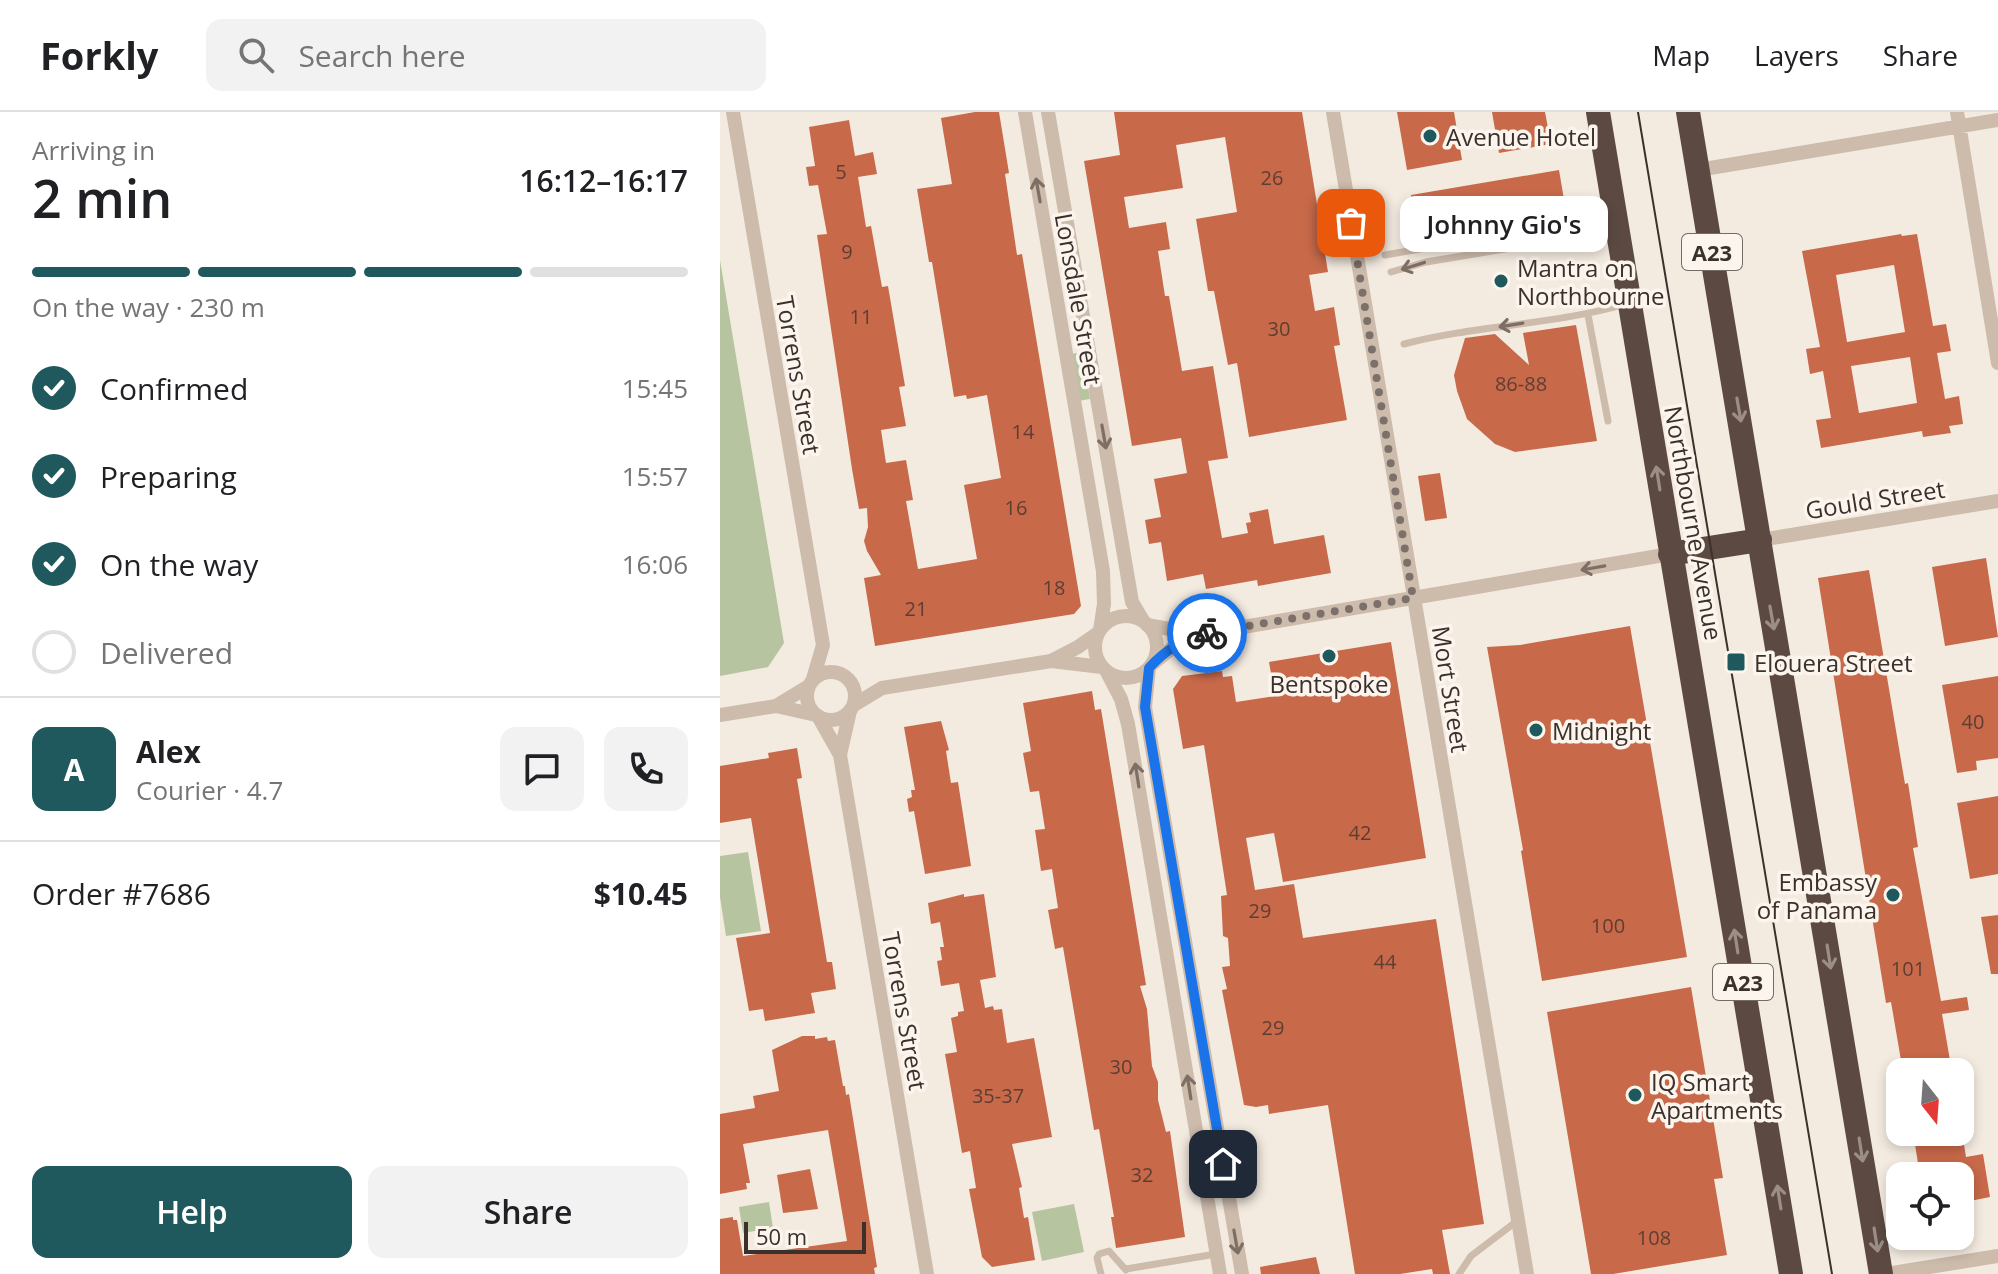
<!DOCTYPE html>
<meta charset="utf-8">
<style>
body{margin:0;font-family:"Open Sans",sans-serif;background:#f2f2f2;color:#202124;height:100vh;display:flex;flex-direction:column;font-size:30px;white-space:nowrap}
*{box-sizing:border-box;margin:0}
p{font-size:26px;color:#757577}
.icon{flex:none;width:44px;height:44px;fill:none;stroke:currentColor;stroke-width:2;stroke-linecap:round;stroke-linejoin:round}
.map{position:relative;flex:1;overflow:hidden}
.sheet{display:flex;flex-direction:column;background:#fff;width:720px}
.sheet>*{flex:none}
.needle{width:52px;rotate:163deg}
.buttons{position:absolute;left:1166px;top:946px;display:grid;gap:16px}
.buttons a{display:grid;place-items:center;width:88px;height:88px;border-radius:16px;background:#fff;box-shadow:0 4px 12px #0003;font-size:40px}
.scale{position:absolute;left:24px;bottom:20px;width:122px;box-sizing:border-box;padding-left:8px;border:4px solid #3b302b;border-top:0;font-size:22px;line-height:28px;white-space:nowrap;color:#3b302b;-webkit-text-stroke:6px #fbf5ed;paint-order:stroke}
.pin{position:absolute;display:grid;place-items:center;width:68px;height:68px;color:#fff;margin:-34px;border-radius:16px;box-shadow:0 4px 12px #0006}
.courier{position:absolute;display:grid;place-items:center;width:80px;height:80px;margin:-40px;border:6px solid #1a73e8;border-radius:50%;background:#fff;color:#222;box-shadow:0 2px 10px #0007}
.bubble{position:absolute;height:56px;border-radius:16px;background:#fff;box-shadow:0 4px 12px #0003;font-size:26px;font-weight:600;line-height:56px;text-align:center}
.headline em{font-style:normal;font-weight:600}
.headline div{display:flex;flex-direction:column-reverse}
.headline{display:flex;align-items:center;justify-content:space-between;height:136px;padding:0 32px}
h1{font-size:52px;font-weight:600;line-height:60px}
.bar{display:grid;grid-template-columns:repeat(4,1fr);gap:12px 8px;align-content:center;height:96px;padding:0 32px}
.bar i{height:10px;border-radius:6px;background:#e0e0e0}
.bar .active{background:#1f595d}
.bar p{grid-column:span 4}
.line{display:flex;align-items:center;gap:20px;padding:0 32px;border-top:2px solid #e0e0e0}
.line div{flex:1}
.round{display:grid;place-items:center;flex:none;width:84px;height:84px;border-radius:16px;background:#f2f2f2}
ol{padding:0 32px;list-style:none}
li{display:flex;align-items:center;gap:24px;height:88px}
li p{margin-inline-start:auto}
li .icon{padding:8px;border-radius:50%;background:#1f595d;color:#fff;stroke-width:4}
li:last-child{color:#757577}
li i{width:44px;height:44px;border:4px solid #e0e0e0;border-radius:50%}
.cta{display:flex;gap:16px;margin-top:auto;padding:16px 32px}
.cta a{flex:1;height:92px;border-radius:16px;background:#1f595d;color:#fff;font-size:32px;font-weight:600;line-height:92px;text-align:center}
.cta a+a{background:#f2f2f2;color:#202124}
header{display:flex;align-items:center;gap:48px;box-sizing:border-box;height:112px;padding:0 40px;background:#fff;border-bottom:2px solid #e0e0e0}
header strong{font-size:38px}
nav{display:flex;gap:44px;margin-inline-start:auto;font-size:28px}
.search{width:560px;height:72px;background:#f2f2f2;display:flex;align-items:center;gap:20px;box-sizing:border-box;padding:0 28px;border-radius:16px;color:#757577;font-size:30px}
main{display:flex;flex:1;min-height:0}
.map>svg:first-child{display:block}
.green{fill:#b7c4a0}
.building{fill:#c8694a;fill-rule:evenodd}
.lines{fill:none;stroke-linecap:round;stroke-linejoin:round}
.lane{stroke:#cdbbac;stroke-width:7}
.street{stroke:#cdbbac;stroke-width:14}
.highway{stroke:#5c4a42;stroke-width:24}
.tram{stroke:#3b302b;stroke-width:2}
.oneway{stroke:#7d6f65}
.oneway2{stroke:#9c8e86}
.done{stroke:#7c716a;stroke-width:8;stroke-dasharray:0 14.4}
.route{stroke:#1a73e8;stroke-width:10}
.poi-dot{fill:#1f595d;stroke:#fbf5ed;stroke-width:3}
.labels{text-anchor:middle;dominant-baseline:central;stroke-width:7;stroke-linejoin:round;paint-order:stroke}
.number-label{font-size:20px;fill:#5e3e33}
.shield{fill:#fbf5ed;stroke:#756b65;stroke-width:2}
.shield-label{font-size:22px;font-weight:bold;fill:#3b302b}
.poi-label{font-size:24px;fill:#3b302b;stroke:#fbf5ed;text-anchor:start}
.street-label{font-size:24px;fill:#3b302b;stroke:#fbf5ed}
</style>
<header>
<strong>Forkly</strong>
<div class="search"><svg class="icon" aria-label="search" viewBox="0 0 24 24"><circle cx="10" cy="10" r="6"/><path d="M15 15l6 6"/></svg>Search here</div>
<nav><a>Map</a><a>Layers</a><a>Share</a></nav>
</header>
<main>
<section class="sheet">
<div class="headline"><div><h1>2 min</h1><p>Arriving in</p></div><em>16:12–16:17</em></div>
<div class="bar"><i class="active"></i><i class="active"></i><i class="active"></i><i></i><p>On the way · 230 m</p></div>
<ol>
<li><svg class="icon" aria-label="check" viewBox="0 0 24 24"><path d="M5 12l5 5 9-10"/></svg>Confirmed<p>15:45</p></li>
<li><svg class="icon" aria-label="check" viewBox="0 0 24 24"><path d="M5 12l5 5 9-10"/></svg>Preparing<p>15:57</p></li>
<li><svg class="icon" aria-label="check" viewBox="0 0 24 24"><path d="M5 12l5 5 9-10"/></svg>On the way<p>16:06</p></li>
<li><i></i>Delivered</li>
</ol>
<div class="line" style="height:144px"><b class="round" style="background:#1f595d;color:#fff">A</b><div><b>Alex</b><p>Courier · 4.7</p></div><a class="round"><svg class="icon" aria-label="chat" viewBox="0 0 24 24"><path d="M4 5h16v11H9l-5 4z"/></svg></a><a class="round"><svg class="icon" aria-label="phone" viewBox="0 0 24 24"><path d="M5 4h4l2 5-3 2q2 4 5 5l2-3 5 2v4C11 20 4 13 5 4z"/></svg></a></div>
<div class="line" style="height:104px"><div>Order #7686</div><b>$10.45</b></div>
<div class="cta"><a>Help</a><a>Share</a></div>
</section>
<div class="map">
<svg width="1278" height="1162" viewBox="0 0 1278 1162">
<rect width="100%" height="100%" fill="#f4ebe0"/>
<path class="green" d="M 0,148 L 64,531 L 48,555 L 0,564 Z
M 362,240 L 370,287 L 358,289 L 351,242 Z
M 28,740 L 41,819 L 6,824 L 0,785 L 0,744 Z
M 49,1090 L 53,1116 L 23,1121 L 19,1095 Z
M 354,1092 L 364,1140 L 322,1149 L 312,1100 Z"/>
<path class="building" d="M 255,0 L 279,0 L 289,61 L 285,62 L 297,143 L 302,142 L 361,494 L 354,502 L 155,534 L 144,466 L 161,463 L 147,439 L 144,429 L 148,415 L 147,396 L 139,397 L 132,357 L 97,123 L 107,122 L 98,73 L 89,74 L 86,55 L 95,54 L 89,15 L 129,8 L 135,44 L 153,40 L 157,62 L 138,65 L 146,115 L 151,114 L 162,175 L 168,174 L 185,274 L 179,275 L 186,314 L 161,318 L 166,351 L 186,348 L 193,388 L 186,389 L 198,457 L 257,447 L 244,373 L 281,366 L 267,283 L 247,287 L 246,283 L 234,285 L 212,150 L 209,150 L 197,77 L 232,72 L 221,6 Z
M 394,0 L 582,0 L 608,160 L 589,163 L 595,199 L 614,195 L 620,233 L 614,234 L 627,308 L 529,325 L 517,251 L 508,253 L 494,179 L 488,179 L 476,107 L 517,100 L 505,25 L 456,33 L 463,76 L 404,85 L 409,116 L 446,110 L 450,137 L 438,139 L 445,184 L 449,184 L 462,259 L 493,254 L 508,346 L 488,349 L 502,426 L 528,421 L 526,411 L 531,410 L 529,401 L 548,397 L 554,432 L 604,423 L 611,461 L 538,474 L 537,468 L 486,477 L 483,462 L 447,469 L 441,430 L 429,432 L 425,408 L 441,405 L 434,367 L 467,361 L 461,326 L 412,334 L 364,49 L 400,43 Z
M 677,0 L 734,0 L 742,48 L 687,58 Z
M 772,0 L 825,0 L 831,32 L 779,41 Z
M 839,58 L 847,105 L 699,131 L 691,83 Z
M 1181,122 L 1182,124 L 1197,122 L 1213,214 L 1226,212 L 1231,239 L 1217,241 L 1225,287 L 1239,284 L 1243,312 L 1229,314 L 1231,321 L 1203,325 L 1202,319 L 1101,336 L 1096,308 L 1111,306 L 1103,259 L 1090,262 L 1086,237 L 1100,235 L 1082,139 ZM 1174,153 L 1185,220 L 1127,230 L 1116,163 ZM 1190,245 L 1197,291 L 1139,301 L 1131,254 Z
M 856,213 L 877,329 L 795,340 L 775,332 L 747,307 L 737,279 L 734,263 L 745,226 L 775,222 L 809,253 L 803,221 Z
M 720,361 L 727,406 L 705,409 L 698,364 Z
M 1266,446 L 1278,525 L 1225,534 L 1212,455 Z
M 1149,458 L 1185,672 L 1188,671 L 1198,735 L 1193,736 L 1221,889 L 1247,885 L 1249,898 L 1222,902 L 1232,960 L 1183,960 L 1171,890 L 1166,891 L 1156,830 L 1098,466 Z
M 910,514 L 967,845 L 822,869 L 801,739 L 803,738 L 767,535 L 800,533 Z
M 671,530 L 706,746 L 563,770 L 554,721 L 526,726 L 535,778 L 574,772 L 583,826 L 716,807 L 764,1112 L 722,1118 L 730,1162 L 713,1162 L 712,1157 L 680,1162 L 635,1162 L 608,993 L 549,1002 L 548,993 L 536,995 L 524,993 L 502,878 L 507,877 L 502,855 L 510,854 L 508,826 L 503,824 L 501,784 L 507,783 L 484,633 L 463,637 L 453,577 L 462,564 L 502,559 L 503,565 L 512,564 L 516,590 L 555,584 L 549,550 Z
M 1278,564 L 1278,646 L 1256,649 L 1257,658 L 1237,661 L 1222,573 Z
M 372,579 L 375,598 L 381,597 L 426,873 L 420,874 L 427,897 L 432,954 L 438,970 L 438,988 L 446,1020 L 450,1019 L 465,1125 L 396,1136 L 391,1105 L 394,1105 L 379,1017 L 374,1018 L 343,835 L 335,837 L 328,798 L 338,796 L 332,757 L 321,759 L 315,718 L 325,717 L 319,679 L 310,680 L 303,641 L 311,639 L 303,591 Z
M 221,609 L 229,638 L 226,639 L 231,671 L 238,670 L 251,754 L 205,762 L 194,699 L 189,700 L 187,687 L 192,685 L 191,678 L 195,678 L 184,615 Z
M 77,636 L 82,666 L 77,667 L 107,850 L 112,850 L 116,877 L 91,881 L 95,901 L 45,909 L 43,897 L 29,899 L 16,826 L 50,821 L 31,706 L 0,711 L 0,654 L 49,646 L 48,641 Z
M 1278,684 L 1278,762 L 1250,767 L 1237,691 Z
M 244,782 L 244,785 L 264,782 L 276,865 L 260,868 L 265,896 L 273,894 L 274,898 L 282,897 L 287,931 L 314,926 L 332,1025 L 292,1032 L 302,1075 L 299,1076 L 304,1106 L 308,1105 L 315,1148 L 272,1155 L 262,1145 L 249,1077 L 256,1076 L 250,1039 L 242,1041 L 225,942 L 237,940 L 231,906 L 238,904 L 238,900 L 244,899 L 239,871 L 221,874 L 217,849 L 222,848 L 220,835 L 224,835 L 220,810 L 211,812 L 208,791 Z
M 1278,803 L 1278,862 L 1271,862 L 1261,805 Z
M 971,875 L 1003,1066 L 994,1067 L 1007,1143 L 893,1162 L 871,1162 L 827,900 Z
M 82,924 L 95,924 L 95,927 L 107,925 L 108,929 L 115,928 L 123,974 L 125,974 L 126,983 L 129,982 L 157,1155 L 154,1156 L 155,1162 L 0,1162 L 0,1107 L 13,1105 L 13,1108 L 17,1108 L 23,1144 L 127,1129 L 108,1018 L 23,1032 L 30,1071 L 26,1071 L 27,1077 L 0,1082 L 0,1002 L 35,996 L 33,984 L 59,979 L 52,938 Z
M 1193,1020 L 1242,1020 L 1246,1045 L 1263,1042 L 1270,1085 L 1240,1091 L 1240,1064 L 1200,1064 Z
M 90,1057 L 98,1097 L 63,1101 L 57,1063 Z
M 596,1145 L 600,1162 L 541,1162 L 540,1155 Z"/>
<g class="lines">
<path class="lane" d="M 665,143 L 893,104
M 671,160 L 706,150 L 893,119
M 868,203 L 888,309
M 684,232 C 757,213 833,213 906,192
M 406,1157 L 496,1142
M 381,1162 L 377,1146 L 379,1142 L 389,1139 L 406,1158
M 739,1162 L 751,1144 L 797,1109"/>
<path class="street" d="M 13,0 L 103,533 L 93,567
M 305,0 L 383,459 L 384,492 L 380,518
M 328,0 L 412,490 L 424,510
M 613,0 L 807,1162
M 1237,0 L 1278,251
M 978,58 L 1278,8
M 1040,428 L 1278,389
M375 535a31 31 0 1 1 62 0a31 31 0 1 1-62 0Z
M 427,513 L 477,522
M 331,549 L 358,535 L 378,521
M 432,552 L 451,537 L 482,522 L 950,442
M 429,556 L 425,595 L 522,1162
M87 584a24 24 0 1 1 48 0a24 24 0 1 1-48 0Z
M 387,560 L 401,587 L 408,612 L 500,1162
M 134,593 L 162,576 L 331,549 L 382,555
M 56,594 L 96,603
M 0,603 L 56,594 L 89,574
M 98,604 L 120,643 L 207,1162
M 120,643 L 130,599
M 1166,1162 L 1278,1144"/>
<path class="highway" d="M 878,0 L 1071,1162
M 968,0 L 1161,1162
M 950,442 L 1040,428"/>
<path class="tram" d="M 918,0 L 1112,1162"/>
</g>
<defs><path id="oneway-shaft" d="M-6 0H5M1.5-3L5.5 0L1.5 3" fill="none" stroke-width="1.6" stroke-linecap="round" stroke-linejoin="round" transform="scale(2)"/></defs>
<g class="oneway">
<use href="#oneway-shaft" transform="translate(318 78) rotate(-100)"/>
<use href="#oneway-shaft" transform="translate(693 154) rotate(163)"/>
<use href="#oneway-shaft" transform="translate(791 213) rotate(171)"/>
<use href="#oneway-shaft" transform="translate(384 325) rotate(80)"/>
<use href="#oneway-shaft" transform="translate(873 456) rotate(170)"/>
<use href="#oneway-shaft" transform="translate(417 663) rotate(-99)"/>
<use href="#oneway-shaft" transform="translate(469 975) rotate(-99)"/>
<use href="#oneway-shaft" transform="translate(516 1130) rotate(80)"/>
</g>
<g class="oneway2">
<use href="#oneway-shaft" transform="translate(1019 298) rotate(80)"/>
<use href="#oneway-shaft" transform="translate(938 366) rotate(-99)"/>
<use href="#oneway-shaft" transform="translate(1052 506) rotate(80)"/>
<use href="#oneway-shaft" transform="translate(1016 829) rotate(-99)"/>
<use href="#oneway-shaft" transform="translate(1109 845) rotate(81)"/>
<use href="#oneway-shaft" transform="translate(1141 1038) rotate(81)"/>
<use href="#oneway-shaft" transform="translate(1059 1085) rotate(-99)"/>
<use href="#oneway-shaft" transform="translate(1156 1128) rotate(81)"/>
</g>
<g class="lines">
<path class="done" d="M 487,521 L 693,486 L 631,111"/>
<path class="route" d="M 487,521 C 465,526 444,539 429,556 L 425,595 L 503,1052"/>
</g>
<g class="poi-dot">
<circle cx="710" cy="24" r="8"/>
<circle cx="781" cy="169" r="8"/>
<circle cx="609" cy="544" r="8"/>
<rect x="1006" y="540" width="20" height="20" rx="4"/>
<circle cx="816" cy="618" r="8"/>
<circle cx="1173" cy="783" r="8"/>
<circle cx="915" cy="983" r="8"/>
</g>
<g class="labels">
<g class="number-label">
<text x="121" y="59">5</text>
<text x="552" y="65">26</text>
<text x="127" y="139">9</text>
<text x="141" y="204">11</text>
<text x="559" y="216">30</text>
<text x="801" y="271">86-88</text>
<text x="303" y="319">14</text>
<text x="296" y="395">16</text>
<text x="334" y="475">18</text>
<text x="196" y="496">21</text>
<text x="1253" y="609">40</text>
<text x="640" y="720">42</text>
<text x="540" y="798">29</text>
<text x="888" y="813">100</text>
<text x="665" y="849">44</text>
<text x="1188" y="856">101</text>
<text x="553" y="915">29</text>
<text x="401" y="954">30</text>
<text x="278" y="983">35-37</text>
<text x="422" y="1062">32</text>
<text x="934" y="1125">108</text>
</g>
<g class="shield">
<rect x="962" y="122" width="60" height="36" rx="6"/>
<rect x="993" y="852" width="60" height="36" rx="6"/>
</g>
<g class="shield-label">
<text x="992" y="140">A23</text>
<text x="1023" y="870">A23</text>
</g>
<g class="poi-label">
<text x="726" y="24">Avenue Hotel</text>
<text x="797" y="155">Mantra on<tspan x="797" dy="28">Northbourne</tspan></text>
<text x="1034" y="550">Elouera Street</text>
<text x="609" y="571" text-anchor="middle">Bentspoke</text>
<text x="832" y="618">Midnight</text>
<text x="1157" y="769" text-anchor="end">Embassy<tspan x="1157" dy="28">of Panama</tspan></text>
<text x="931" y="969">IQ Smart<tspan x="931" dy="28">Apartments</tspan></text>
</g>
<g class="street-label">
<text transform="translate(359 187) rotate(80)">Lonsdale Street</text>
<text transform="translate(79 263) rotate(80)">Torrens Street</text>
<text transform="translate(1155 387) rotate(-9)">Gould Street</text>
<text transform="translate(974 411) rotate(80)">Northbourne Avenue</text>
<text transform="translate(731 577) rotate(81)">Mort Street</text>
<text transform="translate(185 899) rotate(80)">Torrens Street</text>
</g>
</g>
</svg>
<div class="buttons">
<a><svg class="needle" viewBox="-14 -14 28 28"><path d="M0-13l5 13h-10z" fill="#e53935"/><path d="M0 13l5-13h-10z" fill="#757577"/></svg></a>
<a><svg class="icon" aria-label="locate" viewBox="0 0 24 24"><circle cx="12" cy="12" r="6"/><path d="M12 2v4M12 18v4M2 12h4M18 12h4"/></svg></a>
</div>
<div class="scale">50 m</div>
<div class="pin" style="left:631px;top:111px;background:#ea580c"><svg class="icon" aria-label="bag" viewBox="0 0 24 24"><path d="M5 8h14l-1 12H6zM9 8a3 3 0 0 1 6 0"/></svg></div>
<div class="pin" style="left:503px;top:1052px;background:#1f2937"><svg class="icon" aria-label="home" viewBox="0 0 24 24"><path d="M3 11l9-7 9 7M6 9v11h12V9"/></svg></div>
<div class="courier" style="left:487px;top:521px"><svg class="icon" aria-label="bike" viewBox="0 0 24 24"><circle cx="6" cy="16" r="4"/><circle cx="18" cy="16" r="4"/><path d="M6 16l4-8h5l3 8M10 8l3 8H6M13 5h3"/></svg></div>
<div class="bubble" style="left:680px;top:84px;width:208px">Johnny Gio's</div>
</div>
</main>
